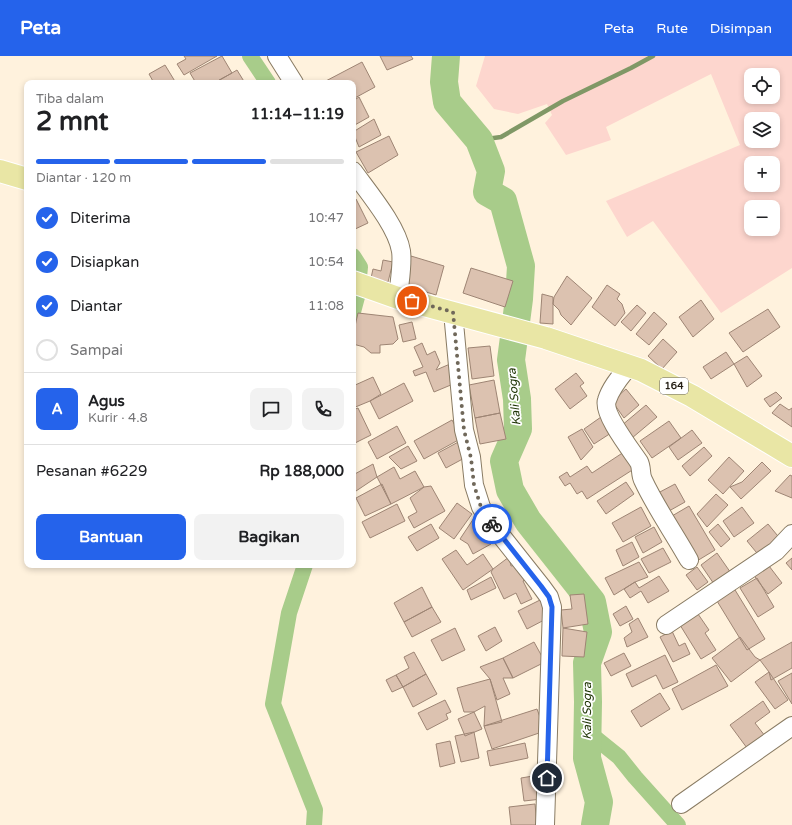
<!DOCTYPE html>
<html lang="id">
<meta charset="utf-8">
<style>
body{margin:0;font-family:"Varela Round",sans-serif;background:#f2f2f2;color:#202124;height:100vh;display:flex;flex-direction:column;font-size:15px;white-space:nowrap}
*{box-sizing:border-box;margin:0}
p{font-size:13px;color:#757577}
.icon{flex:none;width:22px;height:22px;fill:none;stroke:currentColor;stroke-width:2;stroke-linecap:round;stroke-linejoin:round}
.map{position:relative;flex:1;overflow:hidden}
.panel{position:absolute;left:24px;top:24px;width:332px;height:488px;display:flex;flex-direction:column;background:#fff;border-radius:8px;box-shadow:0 2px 6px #0003}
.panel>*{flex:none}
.controls{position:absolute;left:744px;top:12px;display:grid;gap:8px}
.controls a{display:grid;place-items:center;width:36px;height:36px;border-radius:8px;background:#fff;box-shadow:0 2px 6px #0003;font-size:20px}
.pin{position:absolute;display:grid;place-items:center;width:34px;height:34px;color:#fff;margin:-17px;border:2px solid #fff;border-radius:50%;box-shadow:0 1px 4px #0007}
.courier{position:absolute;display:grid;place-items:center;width:40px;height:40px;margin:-20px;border:3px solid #2563eb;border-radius:50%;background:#fff;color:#222;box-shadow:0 1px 5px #0007}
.headline em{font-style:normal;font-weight:800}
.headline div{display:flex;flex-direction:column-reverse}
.headline{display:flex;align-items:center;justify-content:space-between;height:68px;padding:0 12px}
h1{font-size:26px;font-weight:800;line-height:30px}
.bar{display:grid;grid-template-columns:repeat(4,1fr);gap:6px 4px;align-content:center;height:48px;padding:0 12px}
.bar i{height:5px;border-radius:3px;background:#e0e0e0}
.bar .on{background:#2563eb}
.bar p{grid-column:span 4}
.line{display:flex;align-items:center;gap:10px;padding:0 12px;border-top:1px solid #e0e0e0}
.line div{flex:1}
.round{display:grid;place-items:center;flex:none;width:42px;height:42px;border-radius:8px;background:#f2f2f2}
ol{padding:0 12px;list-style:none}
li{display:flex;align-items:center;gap:12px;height:44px}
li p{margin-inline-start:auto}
li .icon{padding:4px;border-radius:50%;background:#2563eb;color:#fff;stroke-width:4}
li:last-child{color:#757577}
li i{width:22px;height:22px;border:2px solid #e0e0e0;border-radius:50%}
.button{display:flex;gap:8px;margin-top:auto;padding:8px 12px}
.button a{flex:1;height:46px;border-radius:8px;background:#2563eb;color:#fff;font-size:16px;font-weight:800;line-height:46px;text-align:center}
.button a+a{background:#f2f2f2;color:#202124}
header{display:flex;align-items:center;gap:24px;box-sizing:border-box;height:56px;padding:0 20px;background:#2563eb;color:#fff}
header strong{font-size:19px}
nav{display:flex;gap:22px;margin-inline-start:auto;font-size:14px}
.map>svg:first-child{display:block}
.green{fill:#fdd6ce;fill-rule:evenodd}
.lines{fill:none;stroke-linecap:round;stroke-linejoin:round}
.stream{stroke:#809866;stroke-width:4.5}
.canal{stroke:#a8cc8a;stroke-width:16}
.river{stroke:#a8cc8a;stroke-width:28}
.building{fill:#dcc2b0;stroke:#9e8574}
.minor-casing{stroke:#897b63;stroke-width:20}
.major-casing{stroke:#fff;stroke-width:24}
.minor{stroke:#fff;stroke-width:18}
.major{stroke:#e9e6a5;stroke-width:22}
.done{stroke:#70685a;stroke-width:4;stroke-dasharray:0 7.2}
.route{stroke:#2563eb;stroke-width:5}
.labels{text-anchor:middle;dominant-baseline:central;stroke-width:3.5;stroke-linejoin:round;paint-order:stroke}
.shield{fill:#fff;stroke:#65615a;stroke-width:1}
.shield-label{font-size:10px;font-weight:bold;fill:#231d13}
.water-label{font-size:12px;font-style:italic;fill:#1d3303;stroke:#fff}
</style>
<header>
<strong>Peta</strong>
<nav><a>Peta</a><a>Rute</a><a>Disimpan</a></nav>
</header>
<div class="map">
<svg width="792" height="769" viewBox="0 0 792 769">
<rect width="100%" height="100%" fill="#fff2dd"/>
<path class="green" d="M 485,0 L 792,0 L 792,212 L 721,257 L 653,165 L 627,181 L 606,145 L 740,89 L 711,18 L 606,71 L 611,84 L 566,99 L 545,67 L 552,59 L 547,48 L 518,58 L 494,53 L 476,30 ZM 751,19 L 773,19 L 773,41 L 751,41 ZM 751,63 L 773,63 L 773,85 L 751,85 ZM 751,107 L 773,107 L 773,129 L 751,129 ZM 751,151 L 773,151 L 773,173 L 751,173 Z"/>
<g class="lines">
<path class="stream" d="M 479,84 L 501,81 L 563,45 L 631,12 L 653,0"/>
<path class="canal" d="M 250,0 L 268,27
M 353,200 L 360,211 L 357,241 L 353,256
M 305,509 L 289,557 L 273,648 L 315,754 L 314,769
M 588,676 L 619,701 L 635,721 L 678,769"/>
<path class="river" d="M 446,0 L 444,26 L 447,46 L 479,84 L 491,115 L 487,136 L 503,145 L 521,210 L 519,243 L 511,304 L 517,343 L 518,373 L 504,405 L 510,434 L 528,465 L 592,546 L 598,576 L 587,607 L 588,646 L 587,702 L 599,746 L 595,769"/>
</g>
<path class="building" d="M 184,0 L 217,0 L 184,19 L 177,8 L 186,3 Z
M 222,0 L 232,17 L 214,27 L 196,27 L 190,17 Z
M 380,0 L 411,0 L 413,3 L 387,14 Z
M 362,6 L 375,31 L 353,43 L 353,27 L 322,27 Z
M 165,9 L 176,27 L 154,27 L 149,18 Z
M 237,14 L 245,27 L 214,27 L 232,17 Z
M 359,41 L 369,61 L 353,70 L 353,45 Z
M 374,63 L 381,79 L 359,91 L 353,76 Z
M 389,80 L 398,99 L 368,117 L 356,96 Z
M 356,143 L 368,167 L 353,174 L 353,145 Z
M 411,200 L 444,210 L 436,239 L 403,229 Z
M 383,204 L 393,206 L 388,226 L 371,222 L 373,213 L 381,215 Z
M 471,212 L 513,225 L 505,251 L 463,237 Z
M 567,220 L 592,242 L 571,269 L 561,259 L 559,254 L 553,248 L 554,241 Z
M 607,229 L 620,238 L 617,243 L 622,248 L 625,257 L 615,270 L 592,251 Z
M 542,238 L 553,241 L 553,268 L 540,267 Z
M 701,244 L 714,263 L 693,281 L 679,261 Z
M 637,249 L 646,257 L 631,275 L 621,266 Z
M 768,253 L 780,271 L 743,296 L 729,277 Z
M 654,256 L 667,268 L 649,289 L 636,278 Z
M 358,257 L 393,261 L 398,283 L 393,288 L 380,289 L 380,297 L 371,297 L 364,291 L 353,288 L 353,279 Z
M 412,266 L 416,283 L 403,286 L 399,269 Z
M 663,283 L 677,296 L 662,313 L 648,300 Z
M 422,287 L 427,299 L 435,295 L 440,307 L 436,314 L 450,308 L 458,326 L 434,336 L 426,316 L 415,320 L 413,315 L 423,311 L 414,291 Z
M 490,290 L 494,320 L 472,323 L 468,292 Z
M 726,296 L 734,308 L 711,323 L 703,311 Z
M 747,300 L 762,320 L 747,331 L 734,308 Z
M 576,317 L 584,327 L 580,330 L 587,340 L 570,353 L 555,333 Z
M 373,321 L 381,338 L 370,345 L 353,352 L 353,330 Z
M 494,324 L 500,357 L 475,362 L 469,329 Z
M 404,327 L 413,345 L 379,363 L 370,345 Z
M 626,333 L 639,349 L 624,362 L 612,345 Z
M 776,336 L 782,342 L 770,351 L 764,343 Z
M 780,348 L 789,354 L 792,352 L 792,371 L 772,357 Z
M 646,349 L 657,361 L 632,382 L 621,370 Z
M 358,352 L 371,379 L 353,388 L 353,354 Z
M 500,357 L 506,383 L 480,388 L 475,362 Z
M 601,361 L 611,377 L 594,388 L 584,373 Z
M 452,364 L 462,382 L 424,403 L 414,385 Z
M 669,365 L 681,382 L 652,402 L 640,385 Z
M 397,370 L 406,387 L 377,403 L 368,386 Z
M 582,373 L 593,391 L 581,404 L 568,381 Z
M 692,374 L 702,387 L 678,404 L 669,391 Z
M 462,384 L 470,399 L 446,412 L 438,397 Z
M 408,390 L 417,405 L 401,413 L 389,401 Z
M 704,391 L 712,400 L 690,420 L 682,410 Z
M 627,394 L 637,411 L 587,443 L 582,435 L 577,438 L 570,427 L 565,430 L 559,421 L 567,416 L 570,421 L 587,410 L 592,417 Z
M 729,401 L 744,415 L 723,438 L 708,424 Z
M 762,406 L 771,415 L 741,443 L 730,431 L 742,426 Z
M 373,408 L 377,421 L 356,435 L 353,429 L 353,419 Z
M 394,411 L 400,423 L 415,415 L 424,431 L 391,448 L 377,421 Z
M 790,419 L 792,420 L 792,442 L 775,435 Z
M 626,426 L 634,438 L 606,458 L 597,445 Z
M 382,428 L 391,448 L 365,460 L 356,442 Z
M 675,428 L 685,446 L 669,455 L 658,437 Z
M 431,430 L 445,455 L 414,472 L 408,461 L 417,456 L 410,442 L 424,431 Z
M 716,438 L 728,449 L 707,471 L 697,458 Z
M 457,447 L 472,458 L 454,483 L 439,472 Z
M 397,448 L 405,465 L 370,482 L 362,466 Z
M 689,450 L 715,494 L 692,508 L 672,460 Z
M 641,451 L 651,470 L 623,486 L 612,467 Z
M 742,451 L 754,467 L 734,481 L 723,465 Z
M 478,456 L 489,464 L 482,473 L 491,488 L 473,498 L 468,488 L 460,483 Z
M 431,468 L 439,482 L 417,495 L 408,481 Z
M 718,468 L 730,483 L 721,491 L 709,476 Z
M 768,468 L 782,485 L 761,502 L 747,485 Z
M 654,471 L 662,486 L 643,497 L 635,481 Z
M 632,486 L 639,501 L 623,510 L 616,494 Z
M 663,492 L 671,506 L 649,517 L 641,503 Z
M 456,494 L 467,509 L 483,498 L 493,513 L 463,534 L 442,503 Z
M 717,497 L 733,520 L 716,531 L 701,509 Z
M 509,501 L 511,510 L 521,508 L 531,519 L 523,525 L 532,543 L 521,548 L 516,537 L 504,543 L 491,516 L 493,513 Z
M 792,502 L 792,514 L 786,507 Z
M 639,506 L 648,521 L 635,526 L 614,539 L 605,522 Z
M 766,506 L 782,527 L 768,538 L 752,517 Z
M 697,511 L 708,526 L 697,534 L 686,519 Z
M 659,520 L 669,535 L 648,547 L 641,535 L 630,542 L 624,533 L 635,526 L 639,532 Z
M 491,521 L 496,532 L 471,544 L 467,534 Z
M 757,522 L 774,551 L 758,561 L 740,532 Z
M 732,529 L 765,583 L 747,594 L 717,545 Z
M 422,531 L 432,551 L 404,566 L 394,547 Z
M 584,538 L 588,568 L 563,572 L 561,554 L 572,553 L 570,539 Z
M 546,541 L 548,562 L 527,573 L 518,555 Z
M 626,550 L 633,563 L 620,570 L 613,558 Z
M 432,551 L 441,566 L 412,581 L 404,566 Z
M 698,558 L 709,574 L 705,577 L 716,594 L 701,603 L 680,569 Z
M 638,562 L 648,581 L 627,591 L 624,582 L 632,576 L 629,568 Z
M 495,571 L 502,585 L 486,595 L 478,580 Z
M 455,572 L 465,594 L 442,605 L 431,584 Z
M 563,572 L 587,576 L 584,601 L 562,600 Z
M 672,575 L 679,590 L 685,587 L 690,598 L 673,606 L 660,581 Z
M 740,581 L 755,601 L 760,604 L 731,626 L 712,602 Z
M 534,586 L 545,606 L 513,622 L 503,602 Z
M 792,586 L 792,612 L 771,624 L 769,616 L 760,604 Z
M 414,596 L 426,618 L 403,631 L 396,619 L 409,612 L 404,601 Z
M 624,597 L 631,610 L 611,620 L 604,607 Z
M 665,599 L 678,626 L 663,633 L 656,619 L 632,631 L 626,618 Z
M 503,602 L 513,622 L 503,622 L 510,638 L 497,644 L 490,623 L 480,611 Z
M 716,609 L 728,630 L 682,654 L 672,633 Z
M 769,616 L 788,644 L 775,653 L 755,626 Z
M 792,617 L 792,648 L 778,625 Z
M 426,618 L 437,638 L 413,651 L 403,631 Z
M 396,619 L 403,631 L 392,636 L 386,624 Z
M 490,623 L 502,666 L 484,670 L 485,650 L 474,656 L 464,656 L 457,632 Z
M 660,637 L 670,653 L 641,671 L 631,655 Z
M 445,644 L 451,656 L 446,658 L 448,663 L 427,674 L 418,657 Z
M 763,645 L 770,656 L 755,667 L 765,680 L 747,692 L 730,669 Z
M 537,653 L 545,675 L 492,693 L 484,670 Z
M 474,656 L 482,673 L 465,680 L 458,663 Z
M 474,676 L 479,702 L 461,706 L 455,680 Z
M 450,685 L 455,707 L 440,711 L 436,688 Z
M 525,687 L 528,702 L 490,710 L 487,695 Z
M 539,719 L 542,743 L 524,745 L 521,722 Z
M 535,748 L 537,769 L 511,769 L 509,751 Z"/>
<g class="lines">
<g class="minor-casing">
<path id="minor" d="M 277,0 L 294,27
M 353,115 C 368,136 397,170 401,195 C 403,209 399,228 398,242
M 453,256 L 464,374 L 471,401 L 474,429 L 481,451 L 491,467 L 541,530 L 549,541 L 552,551 L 545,769
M 629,310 C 621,320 611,331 607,344 C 602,357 631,394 639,406 C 642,412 640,418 643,424 C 656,452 674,477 689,504
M 666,569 L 776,495 L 792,478
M 681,748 L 792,670"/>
</g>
<g class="major-casing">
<path id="major" d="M 0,115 L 27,123
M 353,226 L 398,242 L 546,282 L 641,314 L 692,340 L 792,400"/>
</g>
<use href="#minor" class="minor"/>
<use href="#major" class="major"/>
</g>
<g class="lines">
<path class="done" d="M 412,245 L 453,256 L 464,374 L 471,402 L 474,429 L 481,451 L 492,468"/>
<path class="route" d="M 492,468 L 541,530 L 549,541 L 552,551 L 547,722"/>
</g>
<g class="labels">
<rect class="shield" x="660" y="322" width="28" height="16" rx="3"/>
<g class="shield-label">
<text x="674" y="330">164</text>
</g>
<g class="water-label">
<text transform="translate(514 341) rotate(-95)">Kali Sogra</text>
<text transform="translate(587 655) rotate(-90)">Kali Sogra</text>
</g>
</g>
</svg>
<div class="controls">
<a><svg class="icon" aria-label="locate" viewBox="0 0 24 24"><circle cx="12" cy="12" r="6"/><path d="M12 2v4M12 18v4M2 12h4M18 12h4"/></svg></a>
<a><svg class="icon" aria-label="layers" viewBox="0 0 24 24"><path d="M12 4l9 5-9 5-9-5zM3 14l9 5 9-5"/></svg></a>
<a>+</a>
<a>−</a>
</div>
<div class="pin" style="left:412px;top:245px;background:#ea580c"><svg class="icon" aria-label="bag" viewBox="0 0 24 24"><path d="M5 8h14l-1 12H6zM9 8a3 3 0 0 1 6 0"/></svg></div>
<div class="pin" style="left:547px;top:722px;background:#1f2937"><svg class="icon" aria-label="home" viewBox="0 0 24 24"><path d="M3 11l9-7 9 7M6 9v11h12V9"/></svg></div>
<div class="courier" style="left:492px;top:468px"><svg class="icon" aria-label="bike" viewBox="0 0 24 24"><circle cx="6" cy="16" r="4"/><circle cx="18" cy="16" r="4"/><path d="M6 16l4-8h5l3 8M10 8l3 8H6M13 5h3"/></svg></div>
<section class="panel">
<div class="headline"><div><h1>2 mnt</h1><p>Tiba dalam</p></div><em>11:14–11:19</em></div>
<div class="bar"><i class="on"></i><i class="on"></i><i class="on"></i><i></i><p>Diantar · 120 m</p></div>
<ol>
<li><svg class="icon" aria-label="check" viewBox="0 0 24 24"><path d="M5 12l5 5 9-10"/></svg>Diterima<p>10:47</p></li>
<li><svg class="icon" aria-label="check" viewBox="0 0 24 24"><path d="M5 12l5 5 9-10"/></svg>Disiapkan<p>10:54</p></li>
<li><svg class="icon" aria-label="check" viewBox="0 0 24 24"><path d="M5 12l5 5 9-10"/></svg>Diantar<p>11:08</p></li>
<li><i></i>Sampai</li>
</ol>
<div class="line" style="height:72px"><b class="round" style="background:#2563eb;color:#fff">A</b><div><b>Agus</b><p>Kurir · 4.8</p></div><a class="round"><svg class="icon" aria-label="chat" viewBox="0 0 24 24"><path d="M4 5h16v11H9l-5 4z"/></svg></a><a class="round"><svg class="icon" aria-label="phone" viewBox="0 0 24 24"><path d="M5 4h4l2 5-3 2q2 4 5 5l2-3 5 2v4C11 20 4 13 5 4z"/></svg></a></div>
<div class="line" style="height:52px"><div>Pesanan #6229</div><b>Rp 188,000</b></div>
<div class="button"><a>Bantuan</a><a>Bagikan</a></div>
</section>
</div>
